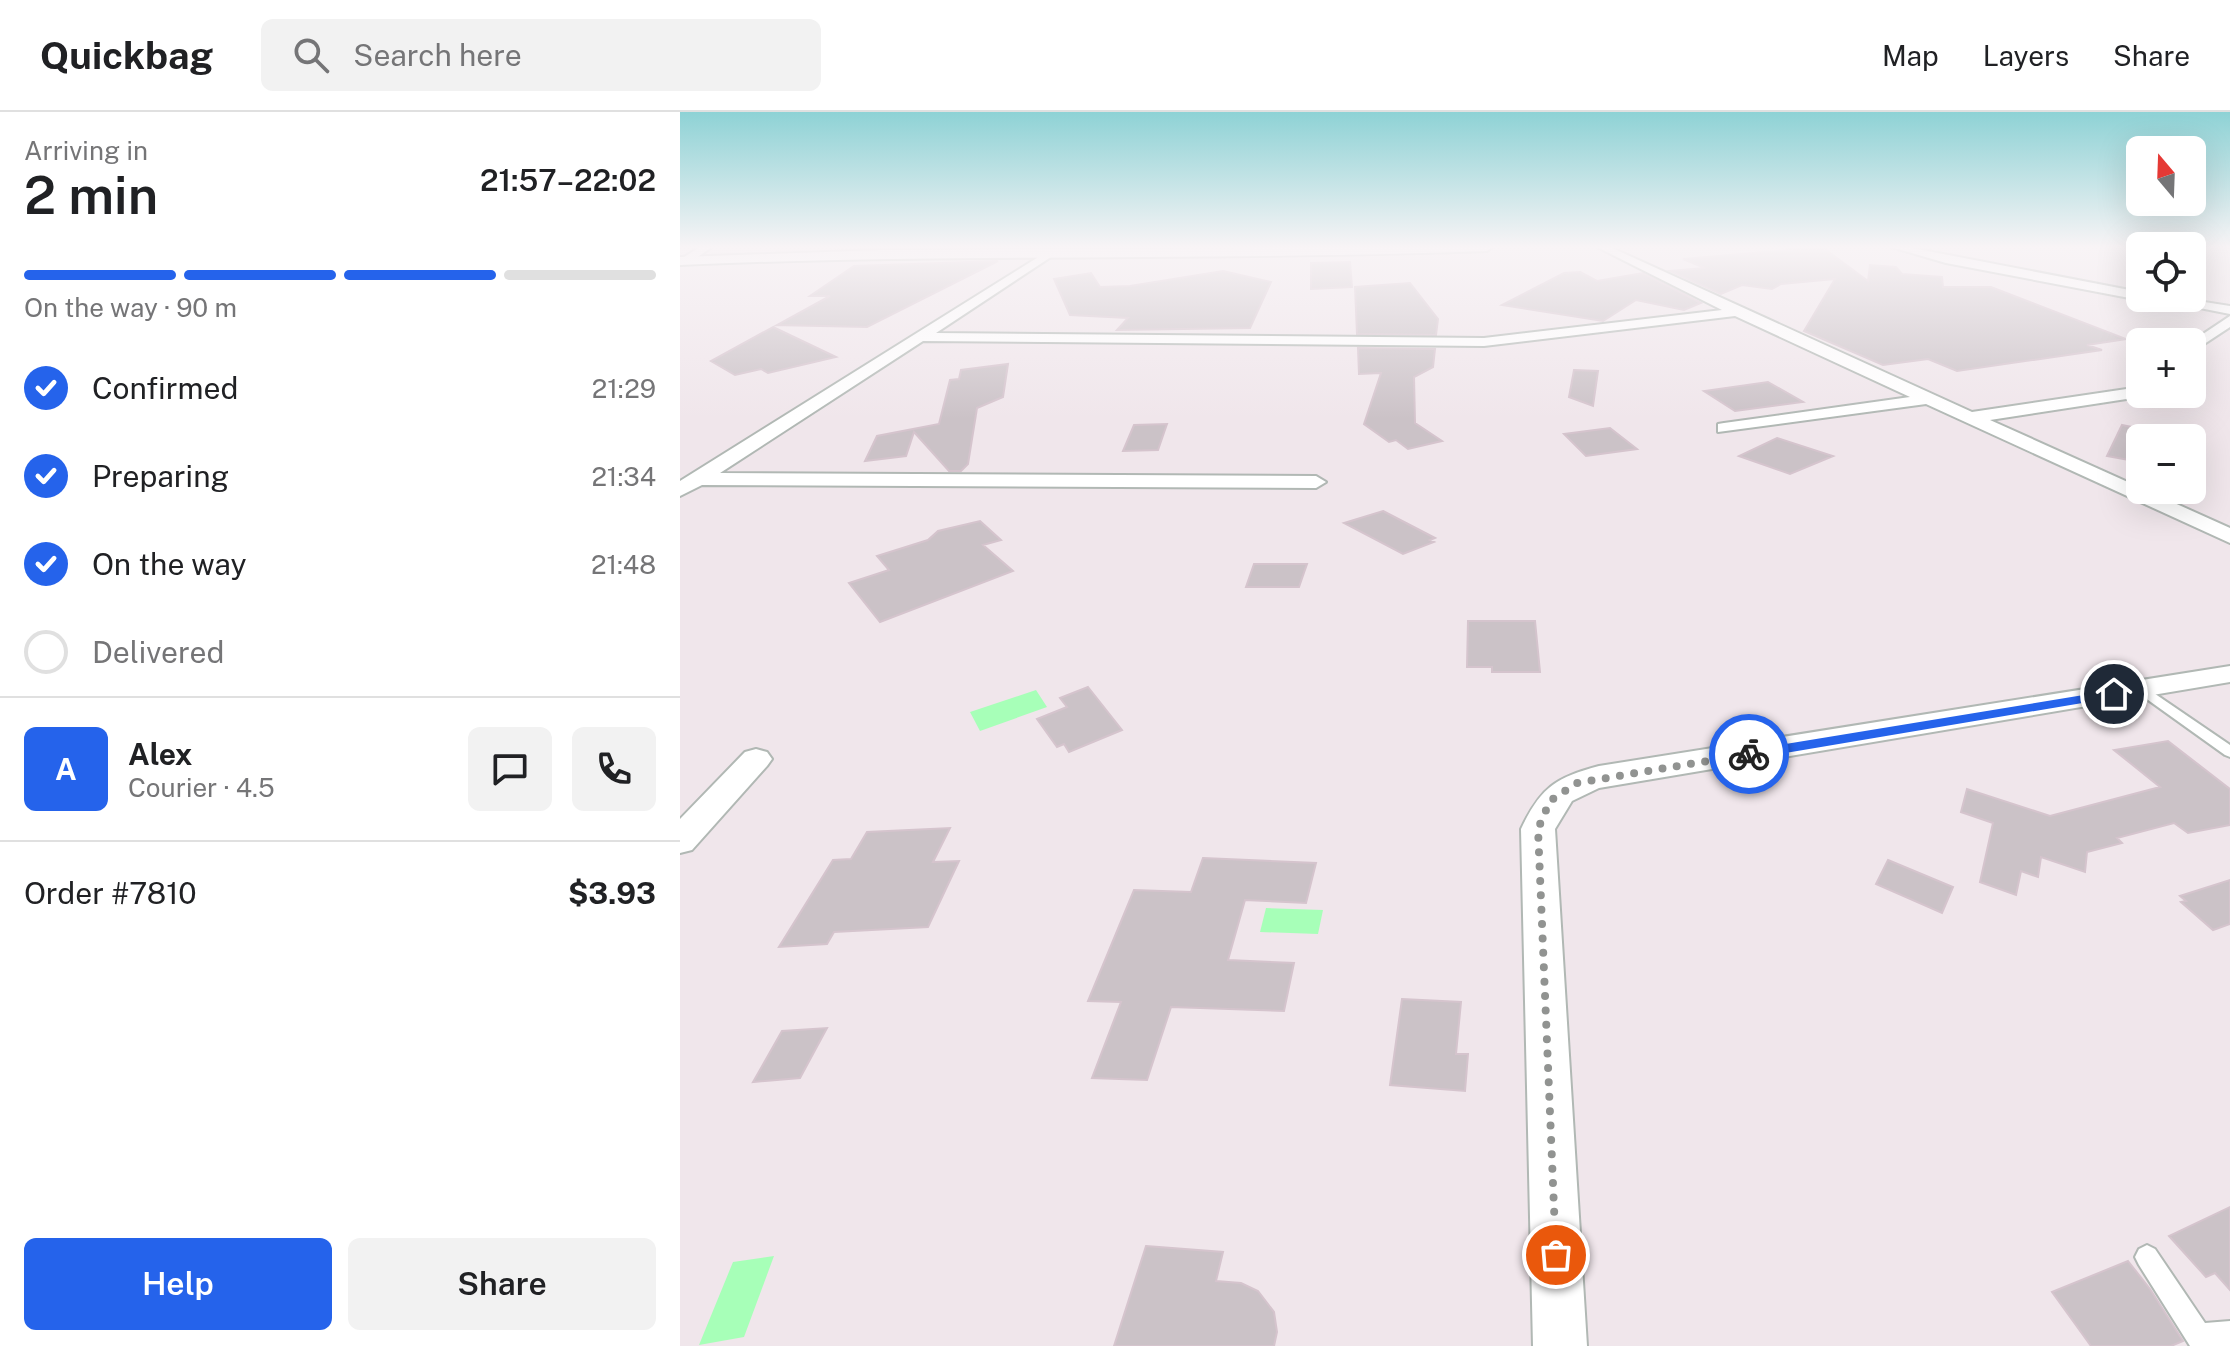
<!DOCTYPE html>
<meta charset="utf-8">
<style>
body{margin:0;font-family:"Public Sans",sans-serif;background:#f2f2f2;color:#202124;height:100vh;display:flex;flex-direction:column;font-size:30px;white-space:nowrap}
*{box-sizing:border-box;margin:0}
p{font-size:26px;color:#757577}
.icon{flex:none;width:44px;height:44px;fill:none;stroke:currentColor;stroke-width:2;stroke-linecap:round;stroke-linejoin:round}
.map{position:relative;flex:1;overflow:hidden}
.panel{display:flex;flex-direction:column;background:#fff;width:680px}
.panel>*{flex:none}
.needle{width:52px;rotate:341deg}
.tools{position:absolute;left:1446px;top:24px;display:grid;gap:16px}
.tools a{display:grid;place-items:center;width:80px;height:80px;border-radius:12px;background:#fff;box-shadow:0 8px 32px #0002;font-size:40px}
.pin{position:absolute;display:grid;place-items:center;width:68px;height:68px;color:#fff;margin:-34px;border:4px solid #fff;border-radius:50%;box-shadow:0 2px 8px #0007}
.courier{position:absolute;display:grid;place-items:center;width:80px;height:80px;margin:-40px;border:6px solid #2563eb;border-radius:50%;background:#fff;color:#222;box-shadow:0 2px 10px #0007}
.headline em{font-style:normal;font-weight:600}
.headline div{display:flex;flex-direction:column-reverse}
.headline{display:flex;align-items:center;justify-content:space-between;height:136px;padding:0 24px}
h1{font-size:52px;font-weight:600;line-height:60px}
.bar{display:grid;grid-template-columns:repeat(4,1fr);gap:12px 8px;align-content:center;height:96px;padding:0 24px}
.bar i{height:10px;border-radius:6px;background:#e0e0e0}
.bar .active{background:#2563eb}
.bar p{grid-column:span 4}
.line{display:flex;align-items:center;gap:20px;padding:0 24px;border-top:2px solid #e0e0e0}
.line div{flex:1}
.round{display:grid;place-items:center;flex:none;width:84px;height:84px;border-radius:12px;background:#f2f2f2}
ol{padding:0 24px;list-style:none}
li{display:flex;align-items:center;gap:24px;height:88px}
li p{margin-inline-start:auto}
li .icon{padding:8px;border-radius:50%;background:#2563eb;color:#fff;stroke-width:4}
li:last-child{color:#757577}
li i{width:44px;height:44px;border:4px solid #e0e0e0;border-radius:50%}
.action{display:flex;gap:16px;margin-top:auto;padding:16px 24px}
.action a{flex:1;height:92px;border-radius:12px;background:#2563eb;color:#fff;font-size:32px;font-weight:600;line-height:92px;text-align:center}
.action a+a{background:#f2f2f2;color:#202124}
header{display:flex;align-items:center;gap:48px;box-sizing:border-box;height:112px;padding:0 40px;background:#fff;border-bottom:2px solid #e0e0e0}
header strong{font-size:38px}
nav{display:flex;gap:44px;margin-inline-start:auto;font-size:28px}
.search{width:560px;height:72px;background:#f2f2f2;display:flex;align-items:center;gap:20px;box-sizing:border-box;padding:0 28px;border-radius:12px;color:#757577;font-size:30px}
main{display:flex;flex:1;min-height:0}
.map>svg:first-child{display:block}
.water{fill:#a7ffb8}
.building{fill:#cbc2c7;stroke:#d5c4cd;stroke-width:2}
.lines{fill:none;stroke-linecap:round;stroke-linejoin:round}
.service-casing{stroke:#b1b8b4;stroke-width:4}
.minor-casing{stroke:#b1b8b4;stroke-width:4}
.tertiary-casing{stroke:#b1b8b4;stroke-width:4}
.service{fill:#fff;fill-rule:evenodd}
.minor{fill:#fff;fill-rule:evenodd}
.tertiary{fill:#fff;fill-rule:evenodd}
.route{fill:#2563eb}
.done{stroke:#919391;stroke-width:8;stroke-dasharray:0 14.4}
</style>
<header>
<strong>Quickbag</strong>
<div class="search"><svg class="icon" aria-label="search" viewBox="0 0 24 24"><circle cx="10" cy="10" r="6"/><path d="M15 15l6 6"/></svg>Search here</div>
<nav><a>Map</a><a>Layers</a><a>Share</a></nav>
</header>
<main>
<section class="panel">
<div class="headline"><div><h1>2 min</h1><p>Arriving in</p></div><em>21:57–22:02</em></div>
<div class="bar"><i class="active"></i><i class="active"></i><i class="active"></i><i></i><p>On the way · 90 m</p></div>
<ol>
<li><svg class="icon" aria-label="check" viewBox="0 0 24 24"><path d="M5 12l5 5 9-10"/></svg>Confirmed<p>21:29</p></li>
<li><svg class="icon" aria-label="check" viewBox="0 0 24 24"><path d="M5 12l5 5 9-10"/></svg>Preparing<p>21:34</p></li>
<li><svg class="icon" aria-label="check" viewBox="0 0 24 24"><path d="M5 12l5 5 9-10"/></svg>On the way<p>21:48</p></li>
<li><i></i>Delivered</li>
</ol>
<div class="line" style="height:144px"><b class="round" style="background:#2563eb;color:#fff">A</b><div><b>Alex</b><p>Courier · 4.5</p></div><a class="round"><svg class="icon" aria-label="chat" viewBox="0 0 24 24"><path d="M4 5h16v11H9l-5 4z"/></svg></a><a class="round"><svg class="icon" aria-label="phone" viewBox="0 0 24 24"><path d="M5 4h4l2 5-3 2q2 4 5 5l2-3 5 2v4C11 20 4 13 5 4z"/></svg></a></div>
<div class="line" style="height:104px"><div>Order #7810</div><b>$3.93</b></div>
<div class="action"><a>Help</a><a>Share</a></div>
</section>
<div class="map">
<svg width="1550" height="1234" viewBox="0 0 1550 1234">
<rect width="100%" height="100%" fill="#f0e6eb"/>
<path class="water" d="M 356,578 L 367,595 L 300,619 L 290,600 Z
M 586,796 L 643,798 L 638,822 L 580,820 Z
M 94,1144 L 64,1225 L 19,1233 L 53,1150 Z"/>
<path class="building" d="M 1105,135 L 1142,135 L 1188,169 L 1190,153 L 1216,155 L 1222,162 L 1262,165 L 1263,175 L 1311,175 L 1446,227 L 1407,233 L 1422,238 L 1277,259 L 1248,247 L 1203,253 L 1124,219 L 1155,167 L 1101,172 L 1092,177 L 1062,173 L 1041,182 L 990,159 L 1025,156 L 1003,147 L 1109,138 Z
M 318,149 L 187,215 L 97,213 L 150,184 L 130,184 L 174,154 Z
M 670,150 L 672,175 L 631,177 L 631,151 Z
M 543,159 L 591,170 L 570,216 L 437,218 L 448,206 L 390,203 L 374,167 L 411,161 L 420,175 L 450,174 Z
M 900,160 L 917,169 L 963,161 L 1021,191 L 1004,198 L 956,188 L 923,209 L 822,193 L 884,161 Z
M 730,171 L 758,207 L 756,223 L 677,222 L 675,175 Z
M 93,215 L 156,245 L 88,261 L 81,257 L 55,263 L 31,249 Z
M 678,236 L 755,237 L 753,255 L 734,265 L 735,311 L 762,329 L 728,337 L 716,328 L 709,330 L 684,312 L 701,261 L 679,262 Z
M 328,252 L 323,285 L 297,296 L 288,352 L 281,359 L 269,359 L 234,320 L 226,344 L 185,349 L 197,324 L 259,312 L 270,268 L 279,267 L 281,258 Z
M 894,258 L 918,259 L 913,294 L 889,285 Z
M 1088,270 L 1123,290 L 1055,299 L 1024,279 Z
M 487,312 L 478,338 L 443,339 L 454,313 Z
M 1442,313 L 1467,318 L 1464,326 L 1460,326 L 1460,350 L 1427,344 Z
M 930,316 L 957,337 L 906,344 L 884,322 Z
M 1097,326 L 1153,344 L 1110,362 L 1059,344 Z
M 703,399 L 755,426 L 750,428 L 754,430 L 723,442 L 664,411 Z
M 300,409 L 321,428 L 303,433 L 333,459 L 200,510 L 169,471 L 209,458 L 197,444 L 248,428 L 258,419 Z
M 574,452 L 627,452 L 619,475 L 566,475 Z
M 788,509 L 855,509 L 860,560 L 812,560 L 812,555 L 787,555 Z
M 408,575 L 442,618 L 389,640 L 384,632 L 377,635 L 357,607 L 387,595 L 380,586 Z
M 1488,629 L 1550,677 L 1550,713 L 1508,721 L 1494,711 L 1437,726 L 1442,731 L 1407,740 L 1405,760 L 1361,745 L 1358,765 L 1341,759 L 1336,783 L 1300,770 L 1313,711 L 1281,700 L 1287,677 L 1370,704 L 1480,675 L 1434,638 Z
M 270,716 L 253,750 L 279,749 L 248,815 L 154,820 L 147,832 L 99,835 L 153,748 L 171,747 L 187,720 Z
M 523,746 L 636,751 L 626,791 L 565,788 L 548,848 L 614,851 L 604,899 L 491,895 L 467,968 L 412,966 L 441,890 L 408,889 L 454,778 L 511,780 Z
M 1208,748 L 1273,775 L 1262,801 L 1196,772 Z
M 1550,768 L 1550,812 L 1533,818 L 1501,790 L 1506,789 L 1500,784 Z
M 722,887 L 781,890 L 776,942 L 788,942 L 785,979 L 710,973 Z
M 147,916 L 120,966 L 73,970 L 102,919 Z
M 1550,1095 L 1550,1178 L 1535,1161 L 1526,1165 L 1489,1124 Z
M 466,1134 L 543,1140 L 536,1169 L 561,1171 L 578,1179 L 594,1200 L 597,1220 L 594,1234 L 434,1234 Z
M 1448,1149 L 1470,1177 L 1503,1229 L 1491,1234 L 1411,1234 L 1372,1180 Z"/>
<g class="lines">
<g class="service-casing">
<path id="service" d="M 1462,573 L 1550,633 L 1550,645 L 1545,643 L 1457,580 L 1455,577 Z
M 1467,1133 L 1475,1137 L 1525,1211 L 1550,1209 L 1550,1234 L 1510,1234 L 1459,1153 L 1455,1145 L 1459,1137 Z"/>
</g>
<g class="minor-casing">
<path id="minor" d="M 20,135 L 32,135 L 9,151 L 1,151 L 1,147 Z
M 917,135 L 930,135 L 1292,300 L 1460,275 L 1460,282 L 1466,284 L 1310,308 L 1550,416 L 1550,431 L 1246,292 L 1038,320 L 1038,312 L 1044,311 L 1230,285 L 1055,204 L 804,234 L 243,229 L 40,361 L 636,364 L 646,370 L 636,376 L 22,373 L 0,384 L 0,369 L 368,139 L 377,141 L 256,221 L 804,226 L 1042,198 Z
M 1211,135 L 1227,135 L 1460,180 L 1460,186 L 1465,186 L 1460,188 L 1266,151 Z
M 1469,186 L 1499,186 L 1550,194 L 1550,202 Z
M 1550,204 L 1550,215 L 1512,240 L 1511,230 Z
M 1550,554 L 1550,570 L 919,676 L 892,689 L 875,717 L 907,1234 L 853,1234 L 841,717 C 861,675 875,666 919,654 Z
M 76,637 L 87,640 L 92,647 L 87,654 L 12,738 L 0,741 L 0,707 L 65,640 Z"/>
</g>
<g class="tertiary-casing">
<path id="tertiary" d="M 813,135 L 807,139 C 538,149 269,141 0,153 L 0,145 L 202,138 Z"/>
</g>
<use href="#service" class="service"/>
<use href="#minor" class="minor"/>
<use href="#tertiary" class="tertiary"/>
</g>
<linearGradient id="sky" x2="0" y2="1"><stop stop-color="#8ed2d5"/><stop offset="0.44" stop-color="#f8f4f6"/><stop offset="1" stop-color="#f8f4f6" stop-opacity="0"/></linearGradient>
<rect width="1550" height="307" fill="url(#sky)"/>
<path class="route" d="M 1434,578 L 1440,582 L 1438,585 L 1069,647 L 1062,642 L 1069,638 Z"/>
<g class="lines">
<path class="done" d="M 876,1143 L 858,717 L 870,689 L 897,671 L 1069,642"/>
</g>
</svg>
<div class="tools">
<a><svg class="needle" viewBox="-14 -14 28 28"><path d="M0-13l5 13h-10z" fill="#e53935"/><path d="M0 13l5-13h-10z" fill="#757577"/></svg></a>
<a><svg class="icon" aria-label="locate" viewBox="0 0 24 24"><circle cx="12" cy="12" r="6"/><path d="M12 2v4M12 18v4M2 12h4M18 12h4"/></svg></a>
<a>+</a>
<a>−</a>
</div>
<div class="pin" style="left:876px;top:1143px;background:#ea580c"><svg class="icon" aria-label="bag" viewBox="0 0 24 24"><path d="M5 8h14l-1 12H6zM9 8a3 3 0 0 1 6 0"/></svg></div>
<div class="pin" style="left:1434px;top:582px;background:#1f2937"><svg class="icon" aria-label="home" viewBox="0 0 24 24"><path d="M3 11l9-7 9 7M6 9v11h12V9"/></svg></div>
<div class="courier" style="left:1069px;top:642px"><svg class="icon" aria-label="bike" viewBox="0 0 24 24"><circle cx="6" cy="16" r="4"/><circle cx="18" cy="16" r="4"/><path d="M6 16l4-8h5l3 8M10 8l3 8H6M13 5h3"/></svg></div>
</div>
</main>
